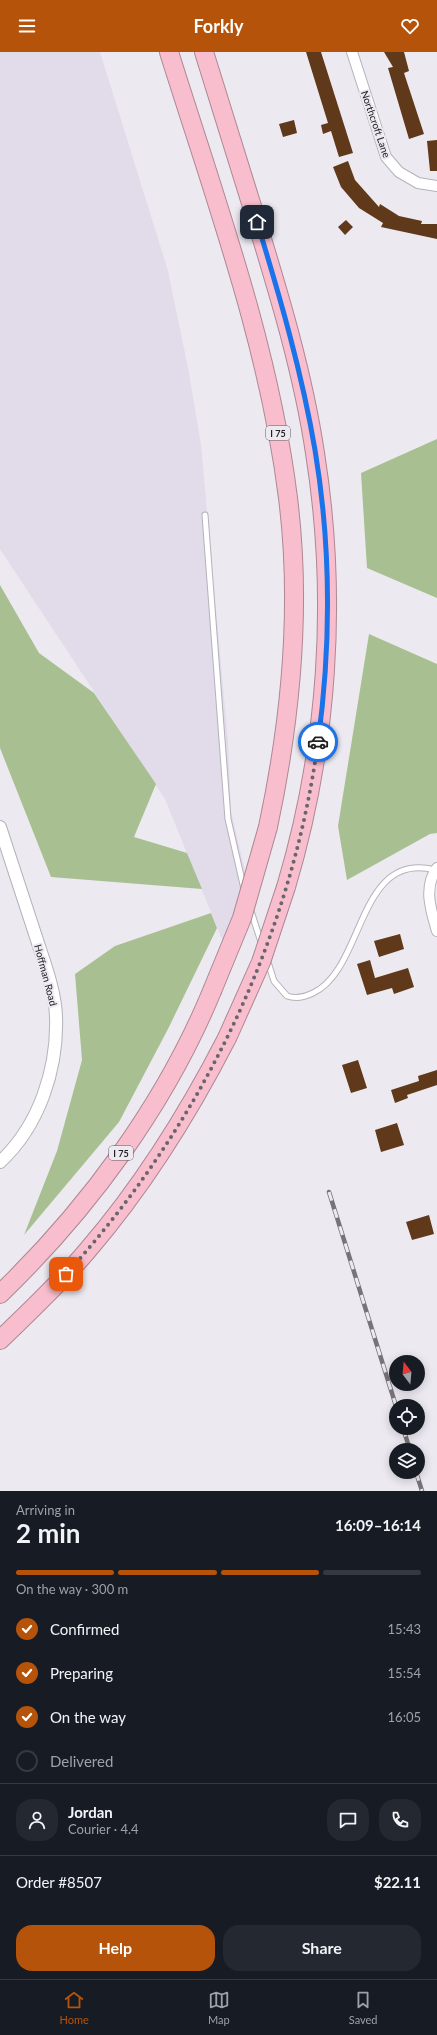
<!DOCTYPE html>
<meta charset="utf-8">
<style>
body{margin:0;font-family:Lato,sans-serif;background:#242831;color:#f1f3f6;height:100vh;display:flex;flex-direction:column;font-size:15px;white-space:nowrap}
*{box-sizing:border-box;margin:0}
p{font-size:13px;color:#9ea1a6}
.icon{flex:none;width:22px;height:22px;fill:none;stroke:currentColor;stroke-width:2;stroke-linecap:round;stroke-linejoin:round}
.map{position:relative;height:1439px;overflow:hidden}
.drawer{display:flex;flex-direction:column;background:#171b24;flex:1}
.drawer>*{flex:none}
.needle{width:26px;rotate:344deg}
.fabs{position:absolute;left:389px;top:1303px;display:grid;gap:8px}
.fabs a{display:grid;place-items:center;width:36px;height:36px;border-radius:50%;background:#171b24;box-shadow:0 2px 10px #0003;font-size:20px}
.pin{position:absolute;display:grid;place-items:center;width:34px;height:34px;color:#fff;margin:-17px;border-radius:8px;box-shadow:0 2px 6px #0006}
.courier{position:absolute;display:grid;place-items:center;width:40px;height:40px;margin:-20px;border:3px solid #1a73e8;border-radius:50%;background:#fff;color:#222;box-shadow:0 1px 5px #0007}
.summary em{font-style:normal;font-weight:700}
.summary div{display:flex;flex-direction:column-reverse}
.summary{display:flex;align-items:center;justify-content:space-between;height:68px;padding:0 16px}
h1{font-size:26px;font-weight:700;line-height:30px}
.bar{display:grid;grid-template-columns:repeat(4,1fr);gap:6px 4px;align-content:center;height:48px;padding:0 16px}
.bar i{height:5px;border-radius:3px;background:#363941}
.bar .current{background:#b45309}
.bar p{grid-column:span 4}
.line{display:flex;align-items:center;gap:10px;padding:0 16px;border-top:1px solid #363941}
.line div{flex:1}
.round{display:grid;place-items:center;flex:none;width:42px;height:42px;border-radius:16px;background:#242831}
ol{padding:0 16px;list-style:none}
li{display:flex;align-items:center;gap:12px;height:44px}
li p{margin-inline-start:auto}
li .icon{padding:4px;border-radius:50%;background:#b45309;color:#fff;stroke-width:4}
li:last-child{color:#9ea1a6}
li i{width:22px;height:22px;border:2px solid #363941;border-radius:50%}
.cta{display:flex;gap:8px;margin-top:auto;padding:8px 16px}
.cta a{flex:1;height:46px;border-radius:16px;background:#b45309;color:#fff;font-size:16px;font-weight:700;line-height:46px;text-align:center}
.cta a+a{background:#242831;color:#f1f3f6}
header{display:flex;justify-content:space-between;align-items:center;height:52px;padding:0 16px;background:#b45309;color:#fff;font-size:18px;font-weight:700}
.menu{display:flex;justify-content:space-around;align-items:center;height:56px;border-top:1px solid #363941;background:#171b24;font-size:11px;color:#9ea1a6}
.menu a{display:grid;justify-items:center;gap:2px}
.menu .current{color:#b45309}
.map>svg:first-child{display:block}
.built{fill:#e1dbea}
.forest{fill:#a8c091}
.building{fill:#5f3919}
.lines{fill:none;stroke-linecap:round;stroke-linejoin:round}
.service-casing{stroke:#b5b2ba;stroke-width:7}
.minor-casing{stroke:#b5b2ba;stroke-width:12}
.tertiary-casing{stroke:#b5b2ba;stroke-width:14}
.motorway-casing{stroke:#ad8792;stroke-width:20}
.service{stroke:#fff;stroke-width:5}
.minor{stroke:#fff;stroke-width:10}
.tertiary{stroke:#fff;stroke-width:12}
.motorway{stroke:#f9bece;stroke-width:18}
.rail-casing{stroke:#767479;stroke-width:4.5}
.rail{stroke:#ece9f1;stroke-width:3;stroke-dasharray:9;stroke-linecap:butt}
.motorway-bridge-casing{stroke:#ad8792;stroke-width:20;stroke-linecap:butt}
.motorway-bridge{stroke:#f9bece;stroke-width:18}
.done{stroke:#68666b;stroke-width:4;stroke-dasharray:0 7.2}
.route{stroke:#1a73e8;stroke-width:5}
.labels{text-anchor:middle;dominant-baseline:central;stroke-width:4;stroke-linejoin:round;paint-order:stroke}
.shield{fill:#ece9f1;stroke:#5e5c61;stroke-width:1}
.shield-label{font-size:9px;font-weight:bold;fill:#212023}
.street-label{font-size:10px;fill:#212023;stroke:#ece9f1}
</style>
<header><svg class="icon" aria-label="menu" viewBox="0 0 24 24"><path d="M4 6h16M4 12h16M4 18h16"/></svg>Forkly<svg class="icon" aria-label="heart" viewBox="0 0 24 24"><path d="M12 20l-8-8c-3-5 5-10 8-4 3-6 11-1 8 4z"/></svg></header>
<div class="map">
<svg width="437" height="1439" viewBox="0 0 437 1439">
<rect width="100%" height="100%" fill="#ece9f1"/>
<path class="built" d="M 0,0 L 100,0 L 168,219 L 188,316 L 201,393 L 228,689 L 231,759 L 250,840 L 228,902 L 165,747 L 0,497 Z"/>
<path class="forest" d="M 437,387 L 437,546 L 367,516 L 361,421 Z
M 0,533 L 39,601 L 94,641 L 156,732 L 134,785 L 187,801 L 202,837 L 51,825 L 0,696 Z
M 369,582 L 437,612 L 437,781 L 430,782 L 347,828 L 338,774 Z
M 211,861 L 217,876 L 168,977 L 119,1070 L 24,1183 L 57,1099 L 82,1008 L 75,922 L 115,894 Z"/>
<path class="building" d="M 306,0 L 321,0 L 353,101 L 339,105 L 331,79 L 323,82 L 321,73 L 328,71 Z
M 384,0 L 404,0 L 409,19 L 404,21 L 424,82 L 409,87 L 388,16 L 393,15 Z
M 294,68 L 297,81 L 283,85 L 279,72 Z
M 437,88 L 437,119 L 430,119 L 427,89 Z
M 348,109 L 355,128 L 379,155 L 380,152 L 399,164 L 422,169 L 421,172 L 437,172 L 437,187 L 381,175 L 383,171 L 359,156 L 341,135 L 333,115 Z
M 346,168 L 353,175 L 345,183 L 338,175 Z
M 400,882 L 404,897 L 379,905 L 374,889 Z
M 370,908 L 375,926 L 408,916 L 414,935 L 394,942 L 392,936 L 367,943 L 357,912 Z
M 358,1008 L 367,1036 L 351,1041 L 342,1013 Z
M 437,1018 L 437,1033 L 407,1043 L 408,1046 L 395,1051 L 391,1038 L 419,1029 L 418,1024 Z
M 397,1071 L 404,1093 L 381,1100 L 375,1078 Z
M 429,1163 L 434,1182 L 412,1188 L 406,1170 Z"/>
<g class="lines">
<g class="service-casing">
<path id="service" d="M 205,463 L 228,767 L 244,837
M 250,856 L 261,890
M 267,907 L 274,929 L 287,944 C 296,947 305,945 313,941 C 365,917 357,798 435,818"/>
</g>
<g class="minor-casing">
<path id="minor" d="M 352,0 L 386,105 L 399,120 L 418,131 L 437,134
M 437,816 C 423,835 431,859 437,879"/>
</g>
<g class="tertiary-casing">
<path id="tertiary" d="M 0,775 C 12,812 24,848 36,885 C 44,910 55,938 56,964 C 58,1017 39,1074 0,1110"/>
</g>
<g class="motorway-casing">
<path id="motorway" d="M 169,0 C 215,147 269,293 288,446 C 302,557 291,667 268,775
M 204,0 C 221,55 238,109 255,164 C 279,242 303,321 315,401 C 338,546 328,695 286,835
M 0,1242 C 88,1157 165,1053 212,939
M 0,1288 C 30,1259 60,1231 87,1199 C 143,1134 188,1062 227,986"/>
</g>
<use href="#service" class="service"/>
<use href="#minor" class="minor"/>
<use href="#tertiary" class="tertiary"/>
<use href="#motorway" class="motorway"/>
<g class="rail-casing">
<path id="rail" d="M 329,1140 L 396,1354
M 403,1376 L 410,1398
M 416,1420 L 422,1439"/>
</g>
<use href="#rail" class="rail"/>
<g class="motorway-bridge-casing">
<path id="motorway-bridge" d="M 212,939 L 242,866 L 268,775
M 227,986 L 261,910 L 286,835"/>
</g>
<use href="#motorway-bridge" class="motorway-bridge"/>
</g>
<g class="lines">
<path class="done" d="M 66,1222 C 200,1075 291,888 318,690"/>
<path class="route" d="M 257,170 C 280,245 302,321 315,398 C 331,494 331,594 318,690"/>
</g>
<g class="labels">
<g class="shield">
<rect x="266" y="374" width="24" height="14" rx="3"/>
<rect x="109" y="1094" width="24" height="14" rx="3"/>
</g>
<g class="shield-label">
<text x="278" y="381">I 75</text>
<text x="121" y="1101">I 75</text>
</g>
<g class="street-label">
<text transform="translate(376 72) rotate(71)">Northcroft Lane</text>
<text transform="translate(46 923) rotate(75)">Hoffman Road</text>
</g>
</g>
</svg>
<div class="fabs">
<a><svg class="needle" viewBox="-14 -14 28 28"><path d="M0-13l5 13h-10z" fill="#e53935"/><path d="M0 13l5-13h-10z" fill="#9ea1a6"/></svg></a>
<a><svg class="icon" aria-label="locate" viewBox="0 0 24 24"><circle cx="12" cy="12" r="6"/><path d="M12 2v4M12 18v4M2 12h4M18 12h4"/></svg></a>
<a><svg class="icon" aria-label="layers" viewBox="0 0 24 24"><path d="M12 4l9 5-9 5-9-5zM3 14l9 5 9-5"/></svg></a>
</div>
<div class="pin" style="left:66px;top:1222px;background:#ea580c"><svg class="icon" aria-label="bag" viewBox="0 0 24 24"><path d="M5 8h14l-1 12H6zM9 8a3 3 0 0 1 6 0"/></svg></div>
<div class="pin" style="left:257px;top:170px;background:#1f2937"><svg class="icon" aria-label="home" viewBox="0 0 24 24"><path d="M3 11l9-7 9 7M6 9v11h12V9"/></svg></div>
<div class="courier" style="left:318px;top:690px"><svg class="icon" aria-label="car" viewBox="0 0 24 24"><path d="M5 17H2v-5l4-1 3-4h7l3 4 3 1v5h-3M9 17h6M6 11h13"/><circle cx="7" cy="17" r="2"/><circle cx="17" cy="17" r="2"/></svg></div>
</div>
<section class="drawer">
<div class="summary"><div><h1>2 min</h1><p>Arriving in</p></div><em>16:09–16:14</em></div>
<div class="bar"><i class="current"></i><i class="current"></i><i class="current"></i><i></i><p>On the way · 300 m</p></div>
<ol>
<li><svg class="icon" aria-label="check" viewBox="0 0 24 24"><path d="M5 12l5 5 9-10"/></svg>Confirmed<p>15:43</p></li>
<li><svg class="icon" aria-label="check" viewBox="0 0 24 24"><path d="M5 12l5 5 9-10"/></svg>Preparing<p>15:54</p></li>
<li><svg class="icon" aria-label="check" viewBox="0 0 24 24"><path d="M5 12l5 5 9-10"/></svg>On the way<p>16:05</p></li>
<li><i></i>Delivered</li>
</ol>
<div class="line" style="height:72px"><a class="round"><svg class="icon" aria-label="person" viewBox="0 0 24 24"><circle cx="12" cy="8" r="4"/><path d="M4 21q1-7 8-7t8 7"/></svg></a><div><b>Jordan</b><p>Courier · 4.4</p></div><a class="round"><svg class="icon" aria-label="chat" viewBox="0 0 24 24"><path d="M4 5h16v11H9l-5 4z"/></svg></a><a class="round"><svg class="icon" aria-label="phone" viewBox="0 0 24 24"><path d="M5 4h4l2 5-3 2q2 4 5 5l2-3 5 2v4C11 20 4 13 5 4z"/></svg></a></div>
<div class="line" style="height:52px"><div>Order #8507</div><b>$22.11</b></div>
<div class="cta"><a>Help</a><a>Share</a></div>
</section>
<nav class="menu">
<a class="current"><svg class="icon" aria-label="home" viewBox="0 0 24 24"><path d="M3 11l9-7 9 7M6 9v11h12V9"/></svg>Home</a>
<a><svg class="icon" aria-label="map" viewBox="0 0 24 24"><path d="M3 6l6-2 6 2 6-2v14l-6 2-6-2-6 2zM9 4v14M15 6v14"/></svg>Map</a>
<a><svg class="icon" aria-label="saved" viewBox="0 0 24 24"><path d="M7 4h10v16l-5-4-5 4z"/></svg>Saved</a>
</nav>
